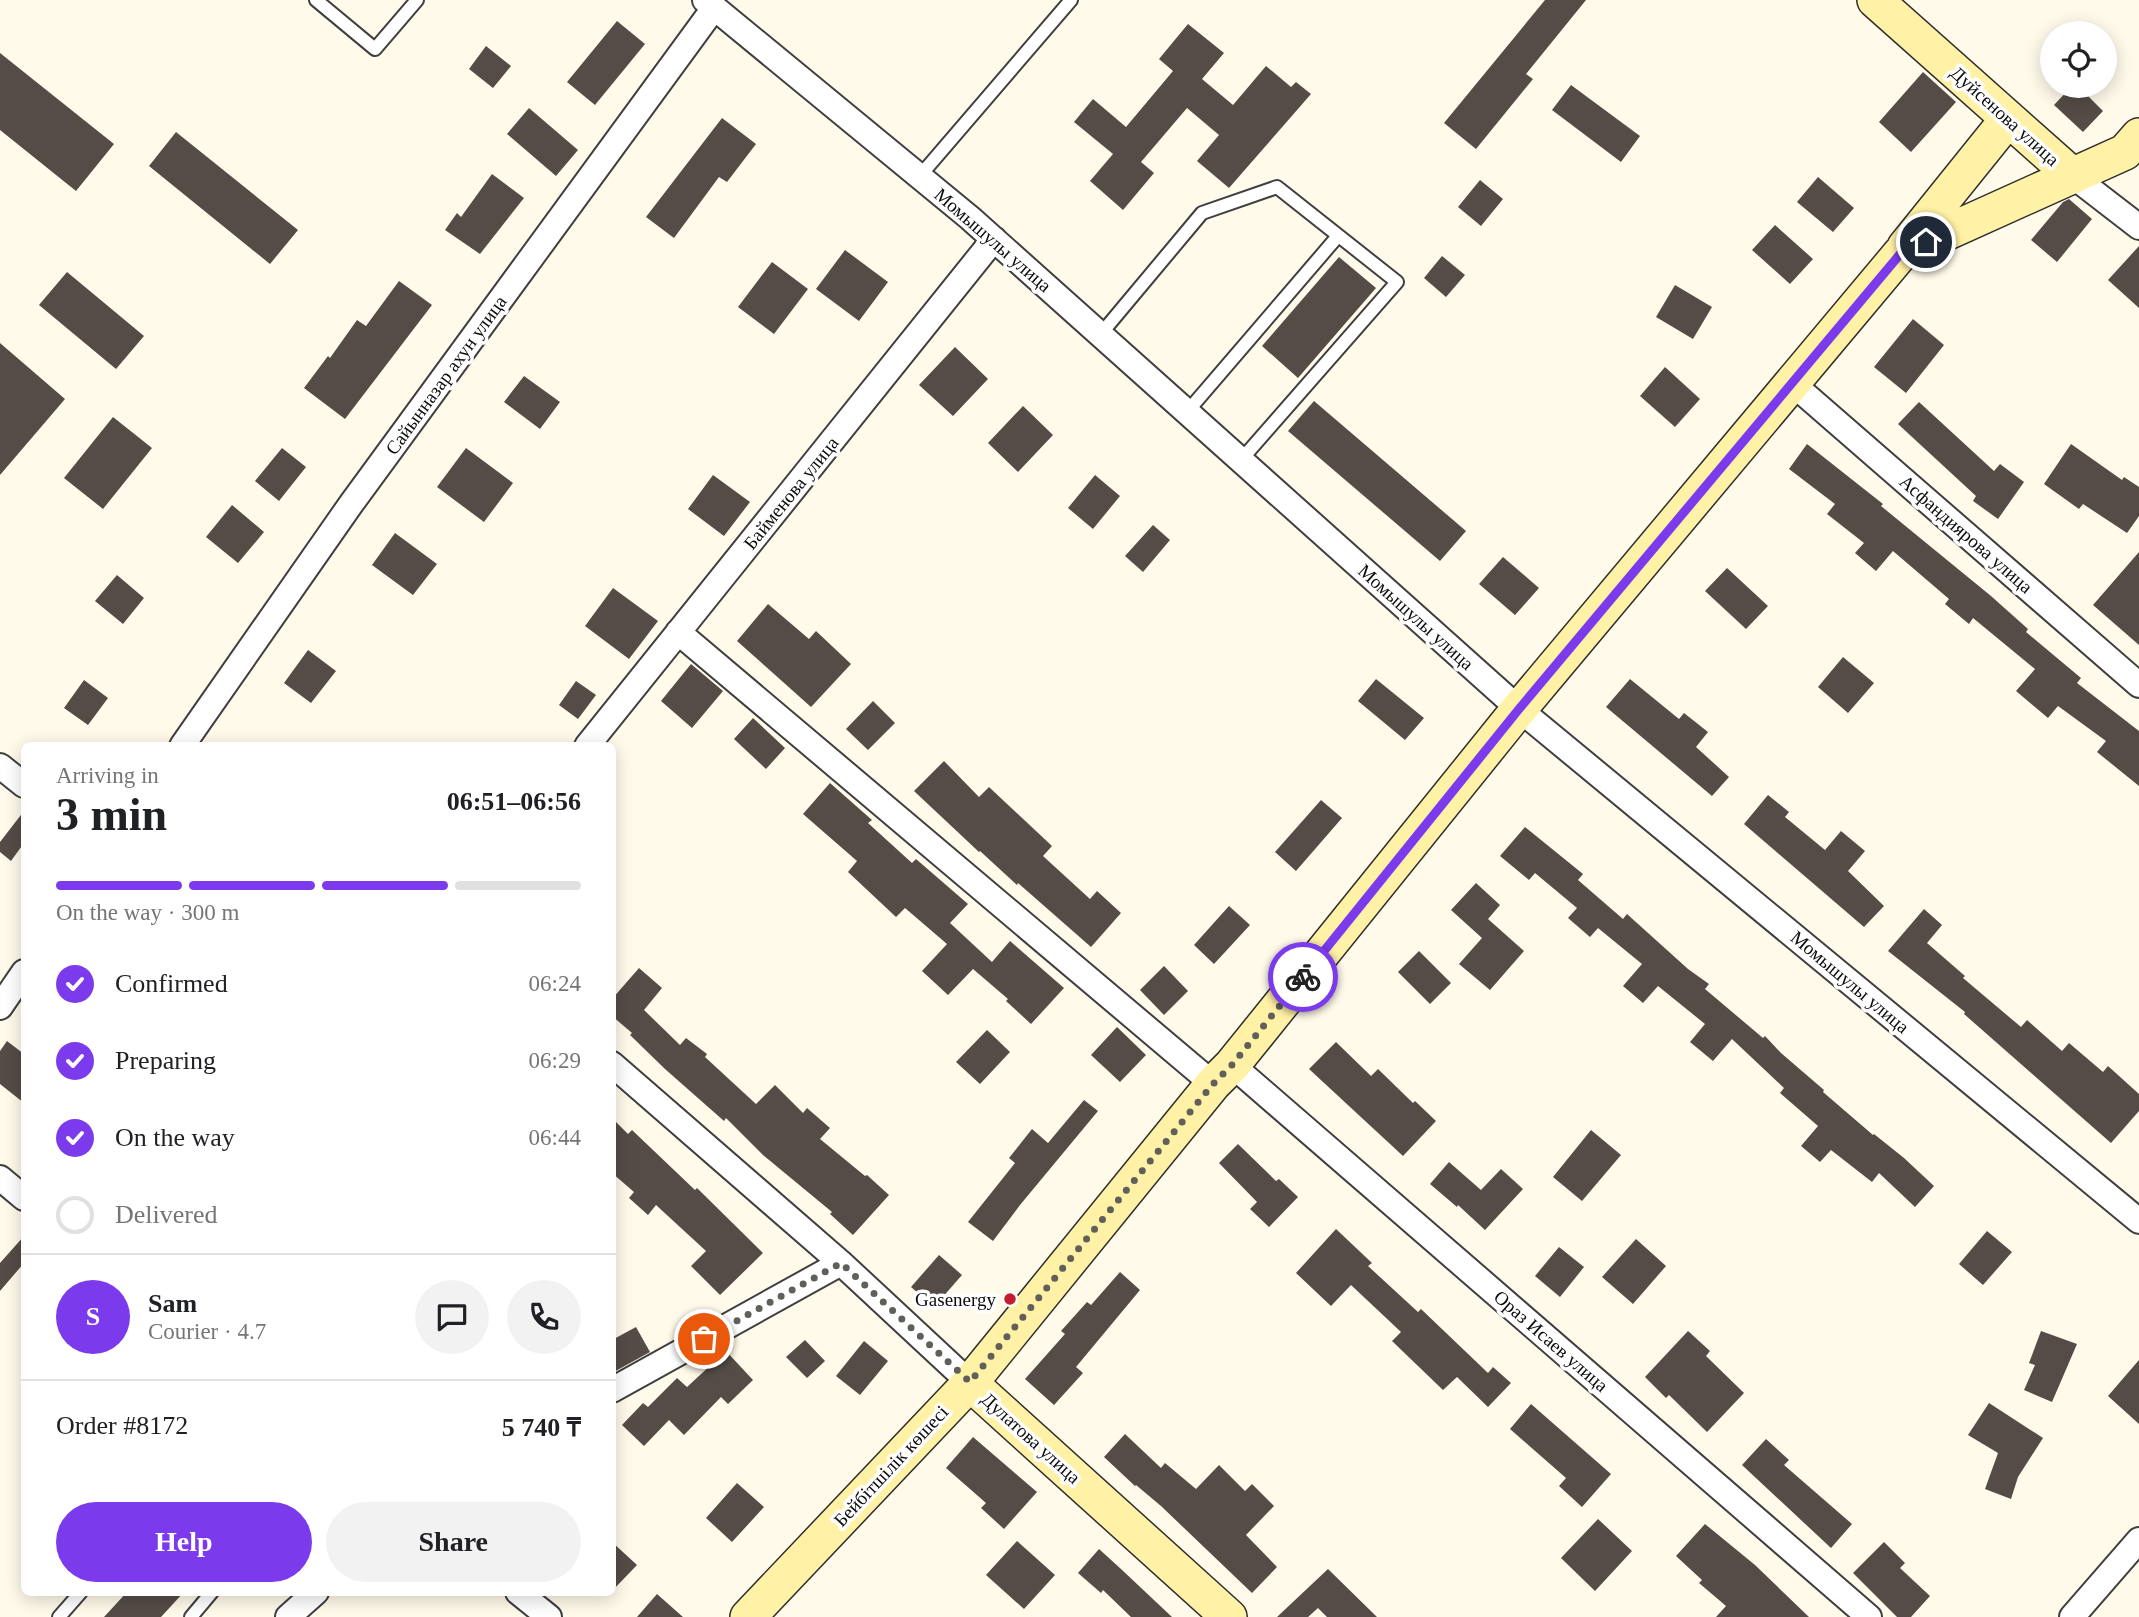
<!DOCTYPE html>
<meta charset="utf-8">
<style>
body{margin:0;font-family:"Times New Roman",serif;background:#f2f2f2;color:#202124;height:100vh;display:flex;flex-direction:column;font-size:26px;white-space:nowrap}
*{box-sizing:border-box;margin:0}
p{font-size:23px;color:#757577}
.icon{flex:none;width:38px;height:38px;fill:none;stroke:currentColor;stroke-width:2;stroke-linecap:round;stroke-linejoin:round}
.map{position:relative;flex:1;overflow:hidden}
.drawer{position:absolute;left:21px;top:742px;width:595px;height:854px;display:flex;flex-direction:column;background:#fff;border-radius:10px;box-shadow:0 4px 18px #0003}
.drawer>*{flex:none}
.buttons{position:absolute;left:2040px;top:21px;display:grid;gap:14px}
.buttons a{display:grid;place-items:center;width:77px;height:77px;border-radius:50%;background:#fff;box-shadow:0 4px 18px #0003;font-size:35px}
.pin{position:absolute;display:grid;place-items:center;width:60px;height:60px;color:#fff;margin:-30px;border:4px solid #fff;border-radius:50%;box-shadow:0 2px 7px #0007}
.courier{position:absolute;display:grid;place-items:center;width:70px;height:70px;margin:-35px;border:5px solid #7c3aed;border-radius:50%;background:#fff;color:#222;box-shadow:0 2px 9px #0007}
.summary em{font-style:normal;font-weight:700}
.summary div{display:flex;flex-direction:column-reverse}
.summary{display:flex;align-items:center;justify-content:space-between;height:119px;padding:0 35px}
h1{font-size:46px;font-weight:700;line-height:52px}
.bar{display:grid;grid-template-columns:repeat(4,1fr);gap:10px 7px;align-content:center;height:84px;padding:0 35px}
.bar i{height:9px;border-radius:5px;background:#e0e0e0}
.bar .selected{background:#7c3aed}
.bar p{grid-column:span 4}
.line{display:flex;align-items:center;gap:18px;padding:0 35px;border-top:2px solid #e0e0e0}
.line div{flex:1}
.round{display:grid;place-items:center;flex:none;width:74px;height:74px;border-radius:37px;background:#f2f2f2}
ol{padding:0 35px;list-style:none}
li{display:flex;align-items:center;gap:21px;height:77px}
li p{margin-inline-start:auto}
li .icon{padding:7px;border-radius:50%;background:#7c3aed;color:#fff;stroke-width:4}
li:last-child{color:#757577}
li i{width:38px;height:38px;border:4px solid #e0e0e0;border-radius:50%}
.primary-button{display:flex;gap:14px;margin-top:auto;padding:14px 35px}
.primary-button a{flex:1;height:80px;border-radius:42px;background:#7c3aed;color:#fff;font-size:28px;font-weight:700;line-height:80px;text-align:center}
.primary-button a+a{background:#f2f2f2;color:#202124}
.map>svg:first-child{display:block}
.building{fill:#554c47}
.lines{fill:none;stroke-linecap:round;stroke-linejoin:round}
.lane-casing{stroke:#3f3f3f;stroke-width:16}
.street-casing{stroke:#3f3f3f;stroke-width:28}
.secondary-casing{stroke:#2e2e2e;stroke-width:38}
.lane{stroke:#fff;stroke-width:12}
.street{stroke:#fff;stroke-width:24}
.secondary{stroke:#fff1a5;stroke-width:35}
.done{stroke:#615f5a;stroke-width:7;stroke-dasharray:0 12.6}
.route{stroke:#7c3aed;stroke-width:9}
.poi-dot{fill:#c21d2d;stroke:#fff;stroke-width:2.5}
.labels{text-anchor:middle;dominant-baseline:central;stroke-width:7;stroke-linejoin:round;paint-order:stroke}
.street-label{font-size:19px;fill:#0c0c0c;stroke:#fff}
.poi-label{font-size:19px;fill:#0c0c0c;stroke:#fff;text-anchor:end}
</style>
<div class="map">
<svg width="2139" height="1617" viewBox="0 0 2139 1617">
<rect width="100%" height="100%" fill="#fffaea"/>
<path class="building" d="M 1545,0 L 1586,0 L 1526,74 L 1533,79 L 1476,149 L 1444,123 Z
M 617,21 L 645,44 L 595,105 L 567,82 Z
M 1188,24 L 1224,53 L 1202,79 L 1233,105 L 1266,66 L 1291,87 L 1296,82 L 1311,94 L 1229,188 L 1197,161 L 1219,135 L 1187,108 L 1141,162 L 1154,173 L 1123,210 L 1090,181 L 1113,154 L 1074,122 L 1093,99 L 1126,127 L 1173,71 L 1159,59 Z
M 486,46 L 511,66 L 493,88 L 469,69 Z
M 0,53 L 114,144 L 76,191 L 0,130 Z
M 1923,72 L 1956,102 L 1911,152 L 1879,122 Z
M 1571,85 L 1640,136 L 1621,162 L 1552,110 Z
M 2072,86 L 2078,86 L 2103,111 L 2083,132 L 2054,105 Z
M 529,108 L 578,150 L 556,176 L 507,134 Z
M 722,118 L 756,144 L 727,182 L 719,177 L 674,238 L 646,217 Z
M 176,132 L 298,230 L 270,264 L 149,166 Z
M 492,174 L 524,198 L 480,254 L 445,230 L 457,213 L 461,217 Z
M 1818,177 L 1854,208 L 1833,232 L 1797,202 Z
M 1480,180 L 1503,199 L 1481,226 L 1458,207 Z
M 2069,199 L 2092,219 L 2057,262 L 2031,240 L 2063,202 Z
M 1775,225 L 1813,259 L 1790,284 L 1752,250 Z
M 2139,246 L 2139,308 L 2108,280 Z
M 845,250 L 888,282 L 859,321 L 816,289 Z
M 1442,256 L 1465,275 L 1446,297 L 1424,278 Z
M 1339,257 L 1376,288 L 1298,378 L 1262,346 Z
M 772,262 L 808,289 L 774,334 L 738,307 Z
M 67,272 L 144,336 L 116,369 L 39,305 Z
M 399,281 L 432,305 L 345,419 L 304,388 L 328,356 L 330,358 L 357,320 L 366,326 Z
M 1675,285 L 1712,307 L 1693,339 L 1656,317 Z
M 1913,319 L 1944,345 L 1906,393 L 1874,367 Z
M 0,343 L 65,399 L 0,475 Z
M 955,347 L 988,379 L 953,416 L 919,385 Z
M 1665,367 L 1700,399 L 1675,427 L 1640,396 Z
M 524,376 L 560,402 L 540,429 L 504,402 Z
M 1314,401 L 1466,531 L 1440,561 L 1288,431 Z
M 1919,402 L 1994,471 L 2000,464 L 2024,482 L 1998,519 L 1973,501 L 1976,496 L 1898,424 Z
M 1023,406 L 1053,435 L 1018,472 L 988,443 Z
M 113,417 L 152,448 L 103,509 L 64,478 Z
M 1807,444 L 1883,504 L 1881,506 L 1991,596 L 2028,629 L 2026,632 L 2081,678 L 2077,683 L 2139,731 L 2139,786 L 2097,752 L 2106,741 L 2058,706 L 2048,718 L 2016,691 L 2035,669 L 1973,618 L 1969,624 L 1945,604 L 1949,599 L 1893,551 L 1876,571 L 1855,553 L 1864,543 L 1827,514 L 1835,504 L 1789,469 Z
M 2071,444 L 2122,480 L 2124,477 L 2139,487 L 2139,516 L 2127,533 L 2083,504 L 2079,509 L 2044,484 Z
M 282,448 L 306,467 L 279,501 L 255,481 Z
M 466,448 L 513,483 L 484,522 L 437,487 Z
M 713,475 L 750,502 L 724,536 L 688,509 Z
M 1095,475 L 1120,496 L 1093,529 L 1068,508 Z
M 232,505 L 264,532 L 238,563 L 206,537 Z
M 1153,525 L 1170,540 L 1143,572 L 1125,556 Z
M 395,533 L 437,564 L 413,595 L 372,565 Z
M 2139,552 L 2139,645 L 2093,605 Z
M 1503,557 L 1539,588 L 1515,615 L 1479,584 Z
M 1727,568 L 1768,606 L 1746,629 L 1705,591 Z
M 117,575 L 144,598 L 123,624 L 95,601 Z
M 613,588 L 658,621 L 629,659 L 585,626 Z
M 768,604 L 809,639 L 816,631 L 851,664 L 811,707 L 737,641 Z
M 308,650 L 336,671 L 311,703 L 284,683 Z
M 1843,657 L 1874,683 L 1848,713 L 1818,687 Z
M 691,664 L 723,691 L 692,728 L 661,701 Z
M 1376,679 L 1424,718 L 1405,740 L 1358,701 Z
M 1630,679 L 1679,719 L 1684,713 L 1708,732 L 1696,747 L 1729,777 L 1712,796 L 1606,707 Z
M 84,680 L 108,698 L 88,725 L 64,708 Z
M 576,681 L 596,695 L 578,719 L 559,705 Z
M 873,701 L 895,723 L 868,750 L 846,729 Z
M 753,718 L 785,748 L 766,769 L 734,739 Z
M 944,761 L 979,797 L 989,787 L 1052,846 L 1043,856 L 1090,899 L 1097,891 L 1121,913 L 1091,947 L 1018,883 L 1017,885 L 980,851 L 979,852 L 914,791 Z
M 830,783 L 872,820 L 868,823 L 912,863 L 916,859 L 968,904 L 950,923 L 992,962 L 1010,941 L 1064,988 L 1031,1024 L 1006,1001 L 1008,999 L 973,969 L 948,995 L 922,971 L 947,944 L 905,908 L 896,917 L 848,872 L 857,861 L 803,814 Z
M 1768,795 L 1789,812 L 1785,817 L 1825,850 L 1841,831 L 1865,851 L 1848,871 L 1884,906 L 1864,927 L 1744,824 Z
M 1321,800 L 1342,818 L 1296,871 L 1275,852 Z
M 24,811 L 24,843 L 11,861 L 0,852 L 0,842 Z
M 1525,827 L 1583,874 L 1578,880 L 1623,919 L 1627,914 L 1688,969 L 1709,984 L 1705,989 L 1763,1038 L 1765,1036 L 1781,1053 L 1824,1090 L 1823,1092 L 1873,1135 L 1874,1134 L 1904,1158 L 1934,1186 L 1915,1207 L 1879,1173 L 1872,1182 L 1831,1150 L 1820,1162 L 1801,1146 L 1818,1126 L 1780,1093 L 1784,1088 L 1732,1039 L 1713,1061 L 1690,1042 L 1705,1024 L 1658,986 L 1643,1003 L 1623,986 L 1642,964 L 1598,928 L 1590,937 L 1568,918 L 1577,908 L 1535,873 L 1529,880 L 1500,856 Z
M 1476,883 L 1500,905 L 1488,919 L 1524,951 L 1490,990 L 1459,964 L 1482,938 L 1451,910 Z
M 1229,906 L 1250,925 L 1214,964 L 1194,945 Z
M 1924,909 L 1942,925 L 1927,943 L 1965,976 L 1963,978 L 2021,1027 L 2027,1020 L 2062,1051 L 2069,1043 L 2103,1072 L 2108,1066 L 2139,1094 L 2139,1111 L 2111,1143 L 1964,1014 L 1965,1012 L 1888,951 Z
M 1419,951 L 1451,983 L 1430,1004 L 1398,972 Z
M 1164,966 L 1188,991 L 1164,1015 L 1140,990 Z
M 639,968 L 662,988 L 644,1010 L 680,1045 L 686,1038 L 707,1054 L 705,1057 L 756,1104 L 775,1085 L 803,1113 L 807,1108 L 830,1128 L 820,1139 L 865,1176 L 867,1175 L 889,1195 L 853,1235 L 830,1214 L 832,1212 L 763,1155 L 726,1118 L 724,1121 L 665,1069 L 630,1035 L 632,1033 L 612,1016 L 612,999 Z
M 1117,1027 L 1146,1055 L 1120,1082 L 1091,1055 Z
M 987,1030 L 1010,1052 L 980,1084 L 956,1062 Z
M 7,1041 L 24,1054 L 24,1103 L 0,1084 L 0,1051 Z
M 1336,1042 L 1371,1076 L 1378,1069 L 1413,1103 L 1415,1101 L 1436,1121 L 1403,1156 L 1309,1069 Z
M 1084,1100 L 1098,1111 L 1020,1205 L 993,1241 L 968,1222 L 1015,1163 L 1009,1158 L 1032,1129 L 1048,1143 Z
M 612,1118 L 628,1134 L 632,1130 L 695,1190 L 697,1188 L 763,1253 L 720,1295 L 691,1266 L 706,1251 L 656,1205 L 648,1215 L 629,1198 L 634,1192 L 612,1173 Z
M 1591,1130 L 1621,1155 L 1582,1201 L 1553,1177 Z
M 1238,1144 L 1276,1181 L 1279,1179 L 1298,1197 L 1269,1227 L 1250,1209 L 1257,1202 L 1219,1163 Z
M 1449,1162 L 1481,1190 L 1501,1169 L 1523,1189 L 1485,1230 L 1458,1205 L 1457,1207 L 1430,1184 Z
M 1336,1229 L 1372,1263 L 1368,1266 L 1418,1312 L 1421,1309 L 1488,1373 L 1493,1367 L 1511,1383 L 1488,1407 L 1457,1377 L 1443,1390 L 1392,1341 L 1401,1332 L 1351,1285 L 1331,1306 L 1296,1273 Z
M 1987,1231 L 2012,1252 L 1983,1285 L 1959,1264 Z
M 24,1236 L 24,1263 L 0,1291 L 0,1263 Z
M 1636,1239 L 1666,1266 L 1633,1304 L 1602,1277 Z
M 1559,1247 L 1584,1267 L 1560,1297 L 1535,1276 Z
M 939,1255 L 962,1275 L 934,1307 L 911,1287 Z
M 1120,1272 L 1140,1290 L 1076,1367 L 1083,1373 L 1054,1405 L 1025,1379 L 1065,1334 L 1061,1331 L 1087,1302 L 1091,1305 Z
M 636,1327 L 650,1352 L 612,1373 L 612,1340 Z
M 1688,1331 L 1710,1351 L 1706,1356 L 1744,1393 L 1707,1432 L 1669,1395 L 1666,1398 L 1645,1377 Z
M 2041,1331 L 2077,1344 L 2052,1402 L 2024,1390 L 2035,1365 L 2029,1363 Z
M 805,1340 L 825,1361 L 807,1378 L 786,1357 Z
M 864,1341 L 888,1361 L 860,1395 L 836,1376 Z
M 726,1351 L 753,1380 L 728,1404 L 721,1397 L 684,1435 L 669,1420 L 644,1446 L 622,1425 L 643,1403 L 648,1407 L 677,1378 L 687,1387 Z
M 2139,1360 L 2139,1424 L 2108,1396 Z
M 1989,1403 L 2043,1438 L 2018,1477 L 2011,1499 L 1985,1489 L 1998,1453 L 1968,1435 Z
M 1531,1404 L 1611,1474 L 1582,1507 L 1559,1486 L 1566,1478 L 1510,1429 Z
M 1125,1434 L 1161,1468 L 1165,1463 L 1196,1489 L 1219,1465 L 1245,1491 L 1252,1484 L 1274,1506 L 1246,1535 L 1277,1567 L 1252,1593 L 1161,1506 L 1136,1485 L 1135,1486 L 1104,1457 Z
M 973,1437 L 1037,1492 L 1004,1529 L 981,1508 L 986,1503 L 946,1468 Z
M 1766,1439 L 1789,1460 L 1784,1465 L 1852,1524 L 1831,1548 L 1742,1465 Z
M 737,1483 L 764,1507 L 732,1542 L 706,1518 Z
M 1598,1519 L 1632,1551 L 1595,1591 L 1561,1558 Z
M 1705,1524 L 1755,1565 L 1809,1617 L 1716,1617 L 1726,1606 L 1699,1583 L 1702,1580 L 1676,1556 Z
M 1017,1541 L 1055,1575 L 1024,1609 L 986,1575 Z
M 612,1542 L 637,1565 L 612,1591 Z
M 1884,1542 L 1905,1563 L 1900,1568 L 1930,1596 L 1911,1617 L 1897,1617 L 1853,1573 Z
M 1099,1549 L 1121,1569 L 1172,1617 L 1131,1617 L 1103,1590 L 1101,1593 L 1078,1573 Z
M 1328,1569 L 1377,1617 L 1327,1617 L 1318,1608 L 1308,1617 L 1277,1617 Z
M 127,1592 L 184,1592 L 161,1617 L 104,1617 Z
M 657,1594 L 683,1617 L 637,1617 Z"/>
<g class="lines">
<g class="lane-casing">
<path id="lane" d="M 316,0 L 375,49 L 417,0
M 919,177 L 1071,0
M 1100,335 L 1202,213 L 1277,187 L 1397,282 L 1241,460
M 1187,412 L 1338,236
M 59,1617 L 81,1592
M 191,1617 L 212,1592"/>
</g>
<g class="street-casing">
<path id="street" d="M 705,0 L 970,218 L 1519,709 L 2139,1221
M 2073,176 L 2139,227
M 1793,384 L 2139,685
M 678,632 L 1213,1084
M 182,746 L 351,504 L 714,8
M 587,746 L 994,239
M 0,766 L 24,785
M 0,1007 L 24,972
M 612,1064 L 841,1263 L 970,1383
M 1232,1065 L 1869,1617
M 0,1178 L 24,1198
M 612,1390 L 841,1263
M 518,1592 L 549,1617
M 288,1617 L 316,1592
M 2072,1617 L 2139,1540"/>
</g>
<g class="secondary-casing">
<path id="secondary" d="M 1875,0 L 2073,176
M 1905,247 L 2008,119
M 970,1383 L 1229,1617
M 748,1617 L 970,1383 L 1213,1084 L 1232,1065 L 1519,709 L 1901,253 L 2125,152 L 2139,136"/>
</g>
<use href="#lane" class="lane"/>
<use href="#street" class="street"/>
<use href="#secondary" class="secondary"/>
</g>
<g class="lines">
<path class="done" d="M 704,1339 L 841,1263 L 970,1382 L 1213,1084 L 1232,1065 L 1303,977"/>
<path class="route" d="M 1303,977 L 1519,709 L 1901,253 L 1926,242"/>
</g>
<circle class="poi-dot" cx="1010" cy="1299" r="7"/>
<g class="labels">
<g class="street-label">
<text transform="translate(2005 116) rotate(42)">Дуйсенова улица</text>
<text transform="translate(993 240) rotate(41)">Момышулы улица</text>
<text transform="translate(446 375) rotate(-54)">Сайынназар ахун улица</text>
<text transform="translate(791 493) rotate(-51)">Байменова улица</text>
<text transform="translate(1966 534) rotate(41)">Асфандиярова улица</text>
<text transform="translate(1416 617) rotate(42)">Момышулы улица</text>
<text transform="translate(1850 982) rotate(40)">Момышулы улица</text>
<text transform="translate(1551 1341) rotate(41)">Ораз Исаев улица</text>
<text transform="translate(1031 1438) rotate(42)">Дулатова улица</text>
<text transform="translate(891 1466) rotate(-47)">Бейбітшілік көшесі</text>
</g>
<g class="poi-label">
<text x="996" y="1299">Gasenergy</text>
</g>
</g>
</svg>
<div class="buttons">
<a><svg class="icon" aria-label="locate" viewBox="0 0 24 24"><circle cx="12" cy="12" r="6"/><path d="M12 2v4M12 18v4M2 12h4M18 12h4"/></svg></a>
</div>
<div class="pin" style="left:704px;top:1339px;background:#ea580c"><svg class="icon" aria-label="bag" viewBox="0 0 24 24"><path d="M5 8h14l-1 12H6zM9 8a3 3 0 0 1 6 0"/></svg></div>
<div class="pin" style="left:1926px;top:242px;background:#1f2937"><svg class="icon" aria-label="home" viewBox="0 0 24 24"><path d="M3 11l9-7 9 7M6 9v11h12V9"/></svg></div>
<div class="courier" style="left:1303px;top:977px"><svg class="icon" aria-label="bike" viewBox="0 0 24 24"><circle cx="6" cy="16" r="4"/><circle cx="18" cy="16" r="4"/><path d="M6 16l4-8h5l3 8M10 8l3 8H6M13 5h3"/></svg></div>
<section class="drawer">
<div class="summary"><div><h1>3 min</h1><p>Arriving in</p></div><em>06:51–06:56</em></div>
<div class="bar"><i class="selected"></i><i class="selected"></i><i class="selected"></i><i></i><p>On the way · 300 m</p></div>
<ol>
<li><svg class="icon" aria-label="check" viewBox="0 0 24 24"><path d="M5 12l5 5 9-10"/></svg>Confirmed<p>06:24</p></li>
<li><svg class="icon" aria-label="check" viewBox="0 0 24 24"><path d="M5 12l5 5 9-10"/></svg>Preparing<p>06:29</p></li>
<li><svg class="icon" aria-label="check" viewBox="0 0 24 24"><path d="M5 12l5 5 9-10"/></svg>On the way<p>06:44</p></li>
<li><i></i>Delivered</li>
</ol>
<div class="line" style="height:126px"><b class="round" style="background:#7c3aed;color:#fff">S</b><div><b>Sam</b><p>Courier · 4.7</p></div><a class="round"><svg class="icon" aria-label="chat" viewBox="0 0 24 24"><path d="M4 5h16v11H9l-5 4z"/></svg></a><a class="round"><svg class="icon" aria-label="phone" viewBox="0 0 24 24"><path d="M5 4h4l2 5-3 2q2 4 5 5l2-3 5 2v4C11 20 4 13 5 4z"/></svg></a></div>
<div class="line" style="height:91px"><div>Order #8172</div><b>5 740 ₸</b></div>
<div class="primary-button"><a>Help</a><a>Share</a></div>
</section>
</div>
